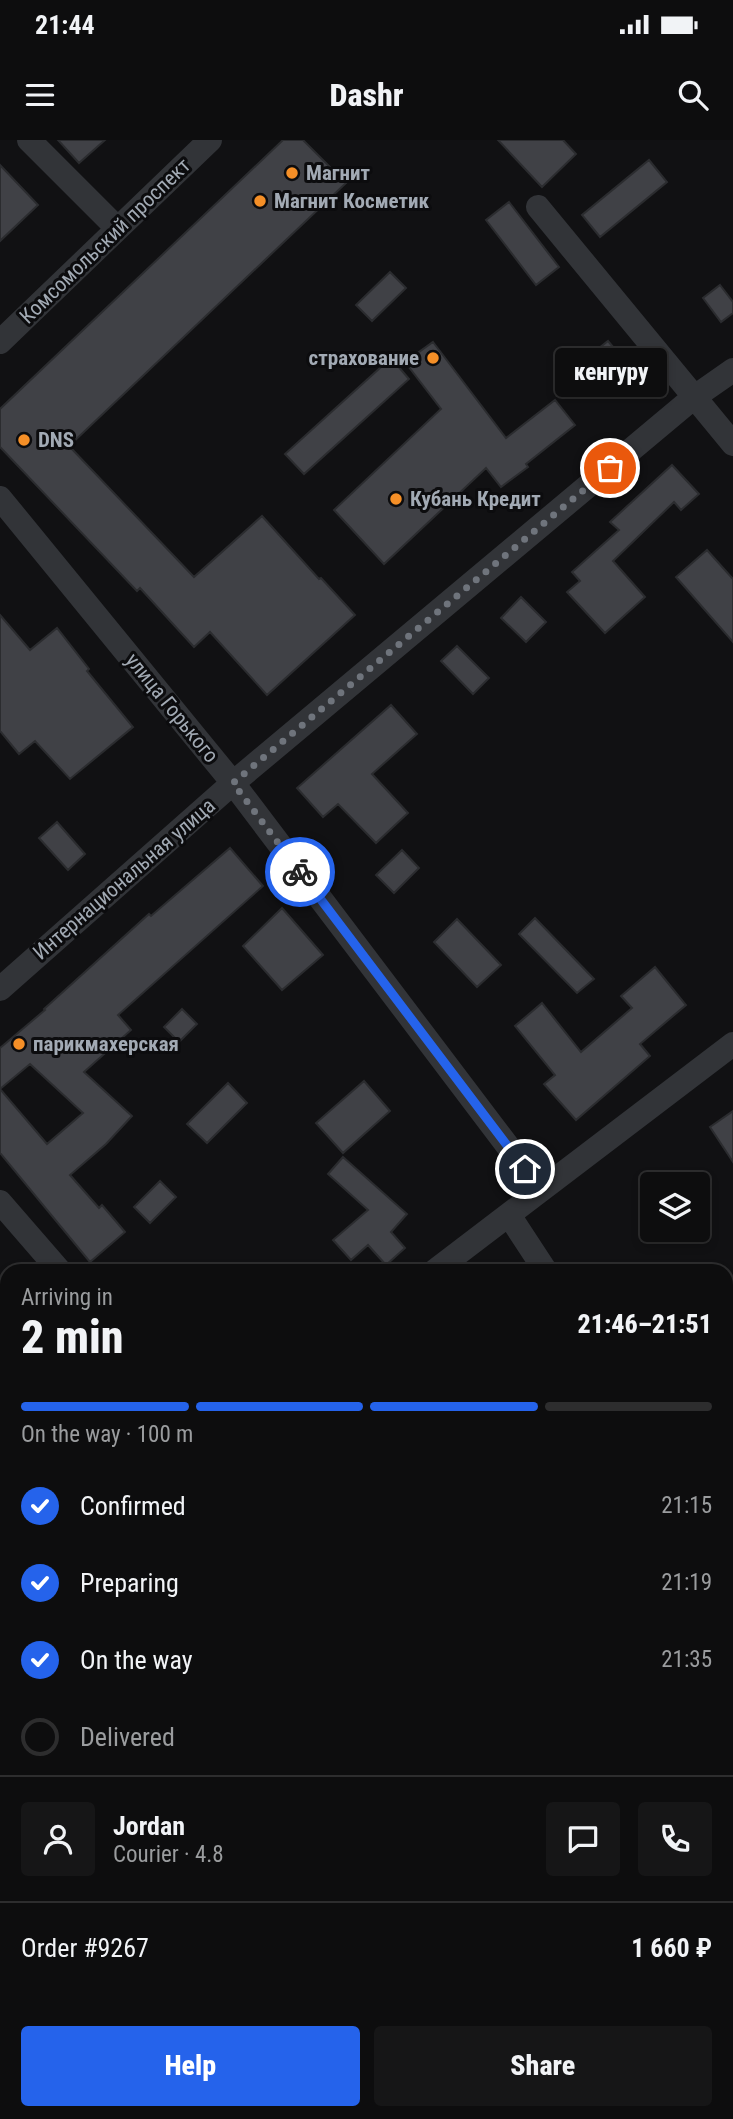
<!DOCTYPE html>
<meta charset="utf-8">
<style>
body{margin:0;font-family:"Roboto Condensed",sans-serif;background:#161617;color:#f1f3f6;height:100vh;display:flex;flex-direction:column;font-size:26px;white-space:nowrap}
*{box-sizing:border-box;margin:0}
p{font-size:23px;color:#9a9c9e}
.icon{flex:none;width:38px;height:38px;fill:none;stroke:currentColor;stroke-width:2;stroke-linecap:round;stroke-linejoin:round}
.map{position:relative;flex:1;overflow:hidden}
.sheet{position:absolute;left:0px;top:1124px;width:733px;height:856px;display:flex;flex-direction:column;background:#0d0d0e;border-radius:21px 21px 0 0;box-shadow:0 4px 10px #0003,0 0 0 2px #2d2d2e}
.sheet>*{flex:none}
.fabs{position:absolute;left:640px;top:1032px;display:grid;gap:14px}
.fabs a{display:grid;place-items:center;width:70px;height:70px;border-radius:7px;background:#0d0d0e;box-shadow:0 4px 10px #0003,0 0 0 2px #2d2d2e;font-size:35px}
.pin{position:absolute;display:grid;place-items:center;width:60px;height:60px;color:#fff;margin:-30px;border:4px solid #fff;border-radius:50%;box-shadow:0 2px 7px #0007}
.courier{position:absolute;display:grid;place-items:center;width:70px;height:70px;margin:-35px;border:5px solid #2563eb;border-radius:50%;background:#fff;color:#222;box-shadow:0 2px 9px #0007}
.bubble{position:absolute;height:49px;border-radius:7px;background:#0d0d0e;box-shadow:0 4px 10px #0003,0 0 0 2px #2d2d2e;font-size:23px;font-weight:800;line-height:49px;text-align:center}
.head em{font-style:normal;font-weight:800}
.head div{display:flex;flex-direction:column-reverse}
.head{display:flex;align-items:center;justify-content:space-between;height:119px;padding:0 21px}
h1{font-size:46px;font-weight:800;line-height:52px}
.bar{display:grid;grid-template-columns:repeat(4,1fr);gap:10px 7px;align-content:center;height:84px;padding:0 21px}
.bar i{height:9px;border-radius:5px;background:#2d2d2e}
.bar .active{background:#2563eb}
.bar p{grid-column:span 4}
.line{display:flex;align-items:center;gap:18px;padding:0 21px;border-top:2px solid #2d2d2e}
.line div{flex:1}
.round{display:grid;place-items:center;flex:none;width:74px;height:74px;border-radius:7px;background:#161617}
ol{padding:0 21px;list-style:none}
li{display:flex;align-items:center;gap:21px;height:77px}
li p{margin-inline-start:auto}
li .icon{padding:7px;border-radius:50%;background:#2563eb;color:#fff;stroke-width:4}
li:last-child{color:#9a9c9e}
li i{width:38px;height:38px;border:4px solid #2d2d2e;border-radius:50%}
.action{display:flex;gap:14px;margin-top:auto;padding:14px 21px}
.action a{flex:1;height:80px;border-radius:7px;background:#2563eb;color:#fff;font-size:28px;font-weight:800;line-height:80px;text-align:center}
.action a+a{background:#161617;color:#f1f3f6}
.status{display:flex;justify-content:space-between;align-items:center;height:49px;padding:0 35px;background:#0d0d0e;direction:ltr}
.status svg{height:19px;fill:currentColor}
header{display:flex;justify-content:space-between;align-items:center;height:91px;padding:0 21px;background:#0d0d0e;font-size:32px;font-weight:800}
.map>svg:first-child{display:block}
.green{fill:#1b221b}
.building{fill:#404146;stroke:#2b2c2f;stroke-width:2;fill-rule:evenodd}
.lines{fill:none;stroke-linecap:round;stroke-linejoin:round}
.path{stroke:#383b3f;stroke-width:4.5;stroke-dasharray:3.5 5;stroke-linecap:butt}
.minor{stroke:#323438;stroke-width:24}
.done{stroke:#6f747c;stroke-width:7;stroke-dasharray:0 12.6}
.route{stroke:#2563eb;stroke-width:9}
.poi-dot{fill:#f58f27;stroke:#0c0c0e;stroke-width:2.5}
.labels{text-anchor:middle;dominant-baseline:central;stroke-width:6;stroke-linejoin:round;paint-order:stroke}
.poi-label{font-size:21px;font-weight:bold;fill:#a2aab4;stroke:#0c0c0e;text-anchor:start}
.street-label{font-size:21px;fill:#a2aab4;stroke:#0c0c0e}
</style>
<div class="status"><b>21:44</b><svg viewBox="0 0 49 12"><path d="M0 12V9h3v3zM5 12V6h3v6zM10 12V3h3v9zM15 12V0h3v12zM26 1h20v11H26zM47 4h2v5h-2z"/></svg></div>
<header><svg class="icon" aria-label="menu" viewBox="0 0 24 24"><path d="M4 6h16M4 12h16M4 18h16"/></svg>Dashr<svg class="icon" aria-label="search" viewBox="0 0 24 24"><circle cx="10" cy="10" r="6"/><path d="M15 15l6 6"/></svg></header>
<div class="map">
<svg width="733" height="1979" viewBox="0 0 733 1979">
<rect width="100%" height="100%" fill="#111113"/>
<path class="green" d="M 726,1163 L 733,1164 L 733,1350 L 726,1353 Z
M 733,1792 L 733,1979 L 717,1979 L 716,1972 L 726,1972 L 726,1798 Z"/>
<path class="building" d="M 58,0 L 105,0 L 79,23 Z
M 283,0 L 303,0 L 346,43 L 69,306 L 194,437 L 262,376 L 319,439 L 321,438 L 355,475 L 267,555 L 210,492 L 194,507 L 140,448 L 137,451 L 0,307 L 0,269 Z
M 498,0 L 563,0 L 576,14 L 542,47 Z
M 649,20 L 667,42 L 600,97 L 582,75 Z
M 0,25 L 38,65 L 0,101 Z
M 509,62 L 559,127 L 536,145 L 486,80 Z
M 390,132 L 406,148 L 372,181 L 356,165 Z
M 720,145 L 733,162 L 733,173 L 721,182 L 703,158 Z
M 608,201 L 635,233 L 606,257 L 579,224 Z
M 433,202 L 506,298 L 555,260 L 575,285 L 526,324 L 528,327 L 501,347 L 486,328 L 384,424 L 334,370 L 441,269 L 405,222 Z
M 391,218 L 409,239 L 304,334 L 285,314 Z
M 672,325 L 699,354 L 681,370 L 674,362 L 613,421 L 645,457 L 605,493 L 567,452 L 580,441 L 572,432 L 619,390 L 610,382 Z
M 707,410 L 733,439 L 733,502 L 676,437 Z
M 521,457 L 546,482 L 526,502 L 501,478 Z
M 0,475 L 30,510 L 57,488 L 89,529 L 87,531 L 133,587 L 70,639 L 35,601 L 19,614 L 0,591 Z
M 457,506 L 489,538 L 473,554 L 441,521 Z
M 391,565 L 417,594 L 372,634 L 408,673 L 376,703 L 338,664 L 323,677 L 297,648 Z
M 57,682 L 85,714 L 68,730 L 39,698 Z
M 230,708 L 263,746 L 118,875 L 131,890 L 84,932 L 132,976 L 106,1004 L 70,1035 L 99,1068 L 102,1065 L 125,1092 L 90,1122 L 0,1013 L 0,908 L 45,870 L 44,869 L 149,774 L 151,776 ZM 30,924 L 83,973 L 47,1004 L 0,949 Z
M 402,710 L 419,728 L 394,753 L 376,735 Z
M 282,768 L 323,815 L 282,850 L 243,806 Z
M 535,778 L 594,839 L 577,853 L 519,794 Z
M 457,779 L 501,825 L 477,847 L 434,802 Z
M 655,827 L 686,865 L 640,904 L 650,916 L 576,980 L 544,944 L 555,935 L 515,886 L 542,863 L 581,912 L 632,868 L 621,856 Z
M 182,869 L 197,884 L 179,902 L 164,887 Z
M 364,941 L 390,971 L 343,1013 L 316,983 Z
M 228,943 L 247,963 L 207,1003 L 187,984 Z
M 733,971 L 733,1022 L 710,987 Z
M 343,1017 L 407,1074 L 391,1092 L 405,1108 L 386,1125 L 368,1105 L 351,1120 L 333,1100 L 368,1070 L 328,1034 Z
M 160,1041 L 176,1057 L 150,1083 L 134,1067 Z"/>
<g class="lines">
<path class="path" d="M 726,1413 L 733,1416
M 726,1632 L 733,1622
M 510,1972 L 521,1979
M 563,1972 L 564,1979"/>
<path class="minor" d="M 29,0 L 117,88
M 538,67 L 733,304
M 0,202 L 210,0
M 0,358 L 233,643 L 541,1050
M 0,849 L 233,643 L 693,258 L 733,230
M 0,1062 L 59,1130
M 509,1075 L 545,1130
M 436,1130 L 733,904
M 0,1513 L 7,1507
M 0,1547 L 7,1555
M 308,1979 L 309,1972
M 379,1979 L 380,1972"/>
</g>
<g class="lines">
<path class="done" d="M 300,732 L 233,643 L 610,328"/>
<path class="route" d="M 300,732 L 525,1029"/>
</g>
<g class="poi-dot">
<circle cx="292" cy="33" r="7"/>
<circle cx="260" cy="61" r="7"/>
<circle cx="433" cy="218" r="7"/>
<circle cx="24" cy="300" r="7"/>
<circle cx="396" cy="359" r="7"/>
<circle cx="19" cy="904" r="7"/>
</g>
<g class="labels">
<g class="poi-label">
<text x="306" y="33">Магнит</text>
<text x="274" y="61">Магнит Косметик</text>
<text x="419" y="218" text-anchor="end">страхование</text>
<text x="38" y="300">DNS</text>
<text x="410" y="359">Кубань Кредит</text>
<text x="33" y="904">парикмахерская</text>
</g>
<g class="street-label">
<text transform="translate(105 101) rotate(-44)">Комсомольский проспект</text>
<text transform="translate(172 568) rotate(51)">улица Горького</text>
<text transform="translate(124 739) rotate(-41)">Интернациональная улица</text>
</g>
</g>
</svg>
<div class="fabs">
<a><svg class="icon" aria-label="layers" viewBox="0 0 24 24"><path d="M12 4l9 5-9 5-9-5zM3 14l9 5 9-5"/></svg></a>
</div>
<div class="pin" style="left:610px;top:328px;background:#ea580c"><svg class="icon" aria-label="bag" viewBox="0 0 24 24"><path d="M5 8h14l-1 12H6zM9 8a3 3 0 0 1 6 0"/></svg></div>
<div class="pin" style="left:525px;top:1029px;background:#1f2937"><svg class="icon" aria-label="home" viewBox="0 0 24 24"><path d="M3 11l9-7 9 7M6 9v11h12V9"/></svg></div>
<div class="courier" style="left:300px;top:732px"><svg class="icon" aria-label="bike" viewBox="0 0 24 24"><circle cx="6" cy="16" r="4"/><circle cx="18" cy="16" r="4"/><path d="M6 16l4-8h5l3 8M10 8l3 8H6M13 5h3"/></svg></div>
<div class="bubble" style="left:555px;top:208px;width:112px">кенгуру</div>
<section class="sheet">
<div class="head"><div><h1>2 min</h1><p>Arriving in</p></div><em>21:46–21:51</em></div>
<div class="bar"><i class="active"></i><i class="active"></i><i class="active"></i><i></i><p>On the way · 100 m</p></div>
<ol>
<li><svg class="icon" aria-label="check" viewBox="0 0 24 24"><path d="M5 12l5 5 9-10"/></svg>Confirmed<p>21:15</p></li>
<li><svg class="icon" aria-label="check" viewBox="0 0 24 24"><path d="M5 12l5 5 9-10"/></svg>Preparing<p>21:19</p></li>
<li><svg class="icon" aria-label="check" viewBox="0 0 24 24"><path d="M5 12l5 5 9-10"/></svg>On the way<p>21:35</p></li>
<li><i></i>Delivered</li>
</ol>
<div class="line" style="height:126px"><a class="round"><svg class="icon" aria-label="person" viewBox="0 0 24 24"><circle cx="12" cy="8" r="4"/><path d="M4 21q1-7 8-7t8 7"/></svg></a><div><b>Jordan</b><p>Courier · 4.8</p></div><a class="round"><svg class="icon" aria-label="chat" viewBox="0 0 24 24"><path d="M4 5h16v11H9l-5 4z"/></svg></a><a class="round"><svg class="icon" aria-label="phone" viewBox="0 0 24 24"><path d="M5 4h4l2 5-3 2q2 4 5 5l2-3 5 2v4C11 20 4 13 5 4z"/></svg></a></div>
<div class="line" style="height:91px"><div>Order #9267</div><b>1 660 ₽</b></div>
<div class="action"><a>Help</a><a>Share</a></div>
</section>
</div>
